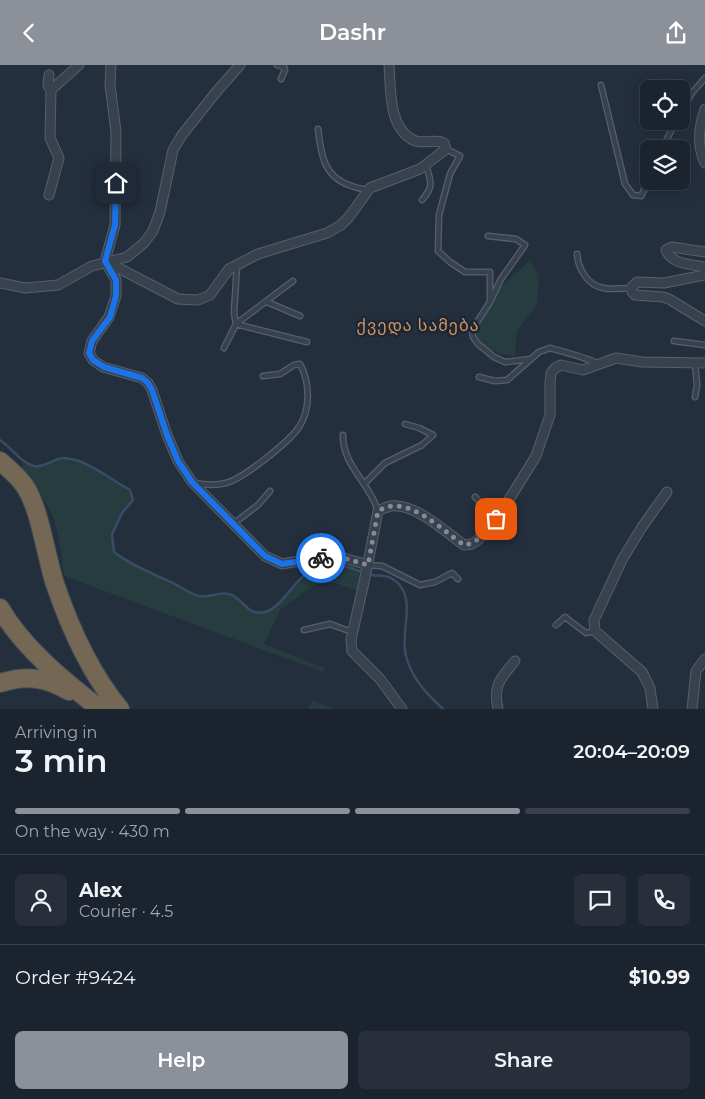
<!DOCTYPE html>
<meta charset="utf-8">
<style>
body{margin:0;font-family:Montserrat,"Noto Sans Georgian",sans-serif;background:#282f3a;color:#f1f3f6;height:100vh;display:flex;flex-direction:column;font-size:19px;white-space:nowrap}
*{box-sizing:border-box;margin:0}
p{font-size:16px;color:#a0a4aa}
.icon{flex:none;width:28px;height:28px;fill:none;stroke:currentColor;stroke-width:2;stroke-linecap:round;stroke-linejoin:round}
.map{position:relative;height:644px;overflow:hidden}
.details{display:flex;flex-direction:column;background:#1b232e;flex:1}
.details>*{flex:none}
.buttons{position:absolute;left:640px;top:15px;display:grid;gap:10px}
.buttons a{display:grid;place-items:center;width:50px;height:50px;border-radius:8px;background:#1b232e;box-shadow:0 2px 12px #0003,0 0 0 1px #39404a;font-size:25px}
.pin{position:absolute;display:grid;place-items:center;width:42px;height:42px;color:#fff;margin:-21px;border-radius:10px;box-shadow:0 2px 8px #0006}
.courier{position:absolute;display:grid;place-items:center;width:50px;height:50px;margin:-25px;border:4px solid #1a73e8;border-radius:50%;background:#fff;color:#222;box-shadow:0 1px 6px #0007}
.overview em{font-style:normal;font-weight:600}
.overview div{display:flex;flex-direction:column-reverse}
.overview{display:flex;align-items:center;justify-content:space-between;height:85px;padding:0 15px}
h1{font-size:32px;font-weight:600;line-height:38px}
.bar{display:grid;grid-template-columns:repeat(4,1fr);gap:8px 5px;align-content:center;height:60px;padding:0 15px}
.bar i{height:6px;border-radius:4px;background:#39404a}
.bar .on{background:#8c9099}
.bar p{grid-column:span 4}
.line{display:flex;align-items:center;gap:12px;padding:0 15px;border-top:1px solid #39404a}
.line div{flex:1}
.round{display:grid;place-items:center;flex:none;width:52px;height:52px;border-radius:8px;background:#282f3a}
.button{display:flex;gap:10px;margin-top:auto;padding:10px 15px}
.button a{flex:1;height:58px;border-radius:8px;background:#8c9099;color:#fff;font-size:20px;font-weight:600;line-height:58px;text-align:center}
.button a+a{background:#282f3a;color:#f1f3f6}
header{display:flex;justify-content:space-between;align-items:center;height:65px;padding:0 15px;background:#8c9099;color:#fff;font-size:22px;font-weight:600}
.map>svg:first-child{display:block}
.green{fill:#263c3f}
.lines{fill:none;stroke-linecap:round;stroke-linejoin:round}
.stream{stroke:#394c67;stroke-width:2.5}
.lane-casing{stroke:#565f6c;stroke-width:7}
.street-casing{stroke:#565f6c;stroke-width:11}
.highway-casing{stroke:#434c59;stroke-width:20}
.lane{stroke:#38414e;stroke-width:4.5}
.street{stroke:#38414e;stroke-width:9}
.highway{stroke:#746855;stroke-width:18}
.done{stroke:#828b98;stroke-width:5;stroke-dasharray:0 9}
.route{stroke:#1a73e8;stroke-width:6}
.labels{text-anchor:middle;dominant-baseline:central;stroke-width:5;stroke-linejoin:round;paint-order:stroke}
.quarter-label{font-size:16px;letter-spacing:1px;fill:#d59563;stroke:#1d2633}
</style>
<header><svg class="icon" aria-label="back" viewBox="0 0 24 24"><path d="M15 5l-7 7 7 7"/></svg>Dashr<svg class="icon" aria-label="share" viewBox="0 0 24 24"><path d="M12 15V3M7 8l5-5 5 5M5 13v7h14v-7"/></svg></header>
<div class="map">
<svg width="705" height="644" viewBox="0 0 705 644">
<rect width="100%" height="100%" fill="#242f3e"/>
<path class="green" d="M 530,195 L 539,211 L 537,240 L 517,266 L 515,291 C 497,289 479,284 473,265 L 502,221 Z
M 63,393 C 90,398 107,413 130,425 L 133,435 L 122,448 L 112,469 L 114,487 C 132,501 154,509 174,519 C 182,523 190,529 198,531 C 210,534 219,527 228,528 C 245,531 244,552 266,546 C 274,544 281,536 286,530 C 299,515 314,496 335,498 C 345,499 355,505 364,508 L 359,526 L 335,518 L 317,519 L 304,527 L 280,545 L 264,579 L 324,603 L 323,607 L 64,511 C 61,491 60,468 52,450 C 44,433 33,418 22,403 L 23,395 C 42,405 45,400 63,393 Z
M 312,635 L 334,644 L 308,644 Z"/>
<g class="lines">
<path class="stream" d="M 0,375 C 11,382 21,398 34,401 C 45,403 54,393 64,393 C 68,393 75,395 79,396 C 98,403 113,416 130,425 L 133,435 L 122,448 L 112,469 L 114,487 C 132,501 154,509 175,519 C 182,523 191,529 199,531 C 210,533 221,526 229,529 C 244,533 247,554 268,546 C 276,543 283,534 288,528 C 314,496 326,492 364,508
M 369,510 C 375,511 386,510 391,513 C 420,529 399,566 406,591 C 412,614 427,629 443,644"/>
<g class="lane-casing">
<path id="lane" d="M 277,0 L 284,2 L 285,5 L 281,14
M 601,20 L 625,119 L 633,130 L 641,131 L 649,116
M 681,47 L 692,28 L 705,13
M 318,64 C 321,88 323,111 349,120 C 355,122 361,125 368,124
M 446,84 L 460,91 L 450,109 L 439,150 L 438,186 L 450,197 L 465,207 L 490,207 L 490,235
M 662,84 L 676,56
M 422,135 C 434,122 431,116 426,100
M 488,171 L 516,174 L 525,180 L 501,214 L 490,237 L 472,265 L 473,272 L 478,279 L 494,292 L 505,297 L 531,294
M 577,189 C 578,203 587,220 603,223 C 611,225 622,223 631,223
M 237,200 L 234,248 L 236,259 L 293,216
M 267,237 L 300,251
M 674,276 L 705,280
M 224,283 L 236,259 L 307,277
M 479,312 L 495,316 L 507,315 L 539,287 L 550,283 C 565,287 585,292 599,299
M 695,332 L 697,320 L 695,299
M 343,370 C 342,400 370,418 378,446
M 195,418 C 206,420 215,421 226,418 C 243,414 290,376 299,362 C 311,344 310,317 300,299 L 294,300 L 280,309 L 263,311
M 364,419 L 385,398 L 422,380 L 433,370 L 419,363 L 405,359
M 475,432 L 496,454
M 233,459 L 258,440 L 270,426
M 368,500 L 382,501 L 420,520 L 435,517 L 452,508 L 458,514
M 556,560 L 565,552 L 586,568 L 595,566
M 304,565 L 330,559 L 352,567"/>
</g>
<g class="street-casing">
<path id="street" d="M 111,0 L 110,20 L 116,67 L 115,160 L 105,196 L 116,215 L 116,231 L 109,252 L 92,276 L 89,288 L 93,295 L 103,302 L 142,313 L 148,318 L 152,325 L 167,370 L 178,396 L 192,417 L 265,491 L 282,499 L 333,490 L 368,500
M 49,10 L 48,21 L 51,25 L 79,0
M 705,44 C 699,61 697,81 705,98
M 49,130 L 59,93 L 50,73 L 51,25
M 705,187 L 672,182 L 666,185 C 672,200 691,199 705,202
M 105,196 L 178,234 L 198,235 L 210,230 L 229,204 L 258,189 L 327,168 L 341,160 L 349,152 L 370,123 L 420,104 L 446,84 L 444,78 C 435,73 423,80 413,75 C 388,62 391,24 389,0
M 705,210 L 664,218 L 637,217 L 631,223 L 632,227 L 635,230 L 663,232 L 669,234 L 705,256
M 0,218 L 25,223 L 58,220 L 92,201 L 127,192 L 144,178 L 153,166 L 160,147 L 173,85 L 182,70 L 217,26 L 240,0
M 402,644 L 380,614 L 352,586 L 351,575 L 366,508 L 378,446 C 384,443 390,440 397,441 C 419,442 446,467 464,480 L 472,479 L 478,475 L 502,446 L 536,391 L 550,350 L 550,318 L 551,308 L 555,303 L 561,300 L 583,305 L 616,293 L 642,297 L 705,298
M 498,644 C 493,620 500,614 515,596
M 653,644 L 650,623 L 642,607 L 595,566 L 594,555 L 622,495 L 642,462 L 667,427
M 692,644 L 696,606 L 705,594"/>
</g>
<g class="highway-casing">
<path id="highway" d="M 0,396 C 9,404 18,411 24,420 C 40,442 46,492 55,519 C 70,563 90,608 120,644
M 0,543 C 23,583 64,616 100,644
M 0,618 C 27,610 45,612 69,626"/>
</g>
<use href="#lane" class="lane"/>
<use href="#street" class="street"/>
<use href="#highway" class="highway"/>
</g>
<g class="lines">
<path class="done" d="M 321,493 L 333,490 L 368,500 L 378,446 C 384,443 390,440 397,441 C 420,442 446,468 464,480 C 479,478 487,465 496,454"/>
<path class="route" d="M 116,118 L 115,160 L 105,196 L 116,215 L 116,231 L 110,252 L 92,276 L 89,288 L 93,295 L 104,302 L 142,313 L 148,318 L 152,325 L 167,370 L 178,396 L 192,417 L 265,491 L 282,499 L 321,493"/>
</g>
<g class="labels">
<g class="quarter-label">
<text x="418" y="260">ქვედა სამება</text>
</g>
</g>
</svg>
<div class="buttons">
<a><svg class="icon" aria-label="locate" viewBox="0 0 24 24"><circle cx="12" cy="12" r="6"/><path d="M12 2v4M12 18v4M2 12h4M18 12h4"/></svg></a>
<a><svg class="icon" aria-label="layers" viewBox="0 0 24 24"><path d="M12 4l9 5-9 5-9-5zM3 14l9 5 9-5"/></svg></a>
</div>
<div class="pin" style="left:496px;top:454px;background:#ea580c"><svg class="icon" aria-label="bag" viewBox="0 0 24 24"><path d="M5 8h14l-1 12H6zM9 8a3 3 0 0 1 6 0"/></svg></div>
<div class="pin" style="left:116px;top:118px;background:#1f2937"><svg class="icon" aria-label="home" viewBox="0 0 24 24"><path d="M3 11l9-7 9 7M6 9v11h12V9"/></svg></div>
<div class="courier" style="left:321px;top:493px"><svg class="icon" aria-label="bike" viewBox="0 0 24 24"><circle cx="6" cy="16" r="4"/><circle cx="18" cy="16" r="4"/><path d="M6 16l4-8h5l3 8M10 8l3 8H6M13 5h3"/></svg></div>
</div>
<section class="details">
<div class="overview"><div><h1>3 min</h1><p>Arriving in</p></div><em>20:04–20:09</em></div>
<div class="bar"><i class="on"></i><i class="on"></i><i class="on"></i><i></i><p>On the way · 430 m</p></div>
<div class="line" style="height:90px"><a class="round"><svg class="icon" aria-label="person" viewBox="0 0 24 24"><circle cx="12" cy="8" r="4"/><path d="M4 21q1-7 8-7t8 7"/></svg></a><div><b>Alex</b><p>Courier · 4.5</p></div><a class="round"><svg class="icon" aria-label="chat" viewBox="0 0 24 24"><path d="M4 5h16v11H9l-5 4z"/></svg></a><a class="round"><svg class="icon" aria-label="phone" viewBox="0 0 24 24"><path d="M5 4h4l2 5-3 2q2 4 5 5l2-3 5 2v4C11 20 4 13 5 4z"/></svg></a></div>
<div class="line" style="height:65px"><div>Order #9424</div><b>$10.99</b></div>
<div class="button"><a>Help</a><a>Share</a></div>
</section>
